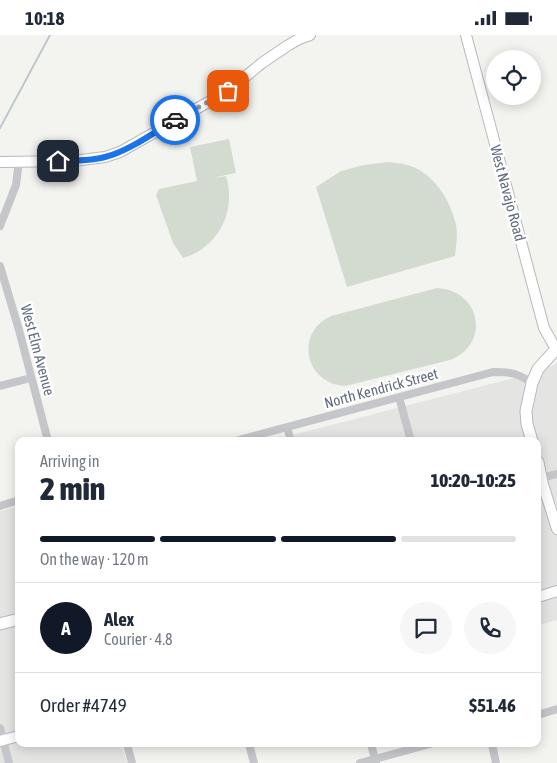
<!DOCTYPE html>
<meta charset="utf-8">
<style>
body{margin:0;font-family:"Asap Condensed",sans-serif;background:#f6f6f7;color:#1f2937;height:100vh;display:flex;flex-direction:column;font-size:19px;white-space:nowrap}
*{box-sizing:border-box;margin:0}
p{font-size:16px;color:#747a83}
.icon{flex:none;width:28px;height:28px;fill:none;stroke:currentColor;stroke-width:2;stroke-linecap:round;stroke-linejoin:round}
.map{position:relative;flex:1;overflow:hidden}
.sheet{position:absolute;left:15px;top:402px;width:526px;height:310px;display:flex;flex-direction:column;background:#fff;border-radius:10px;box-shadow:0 2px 12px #0003}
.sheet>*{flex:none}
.tools{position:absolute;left:486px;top:15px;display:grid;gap:10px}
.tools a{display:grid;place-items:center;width:55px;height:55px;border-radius:50%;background:#fff;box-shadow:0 2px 12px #0003;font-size:25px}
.pin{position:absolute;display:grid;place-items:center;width:42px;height:42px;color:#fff;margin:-21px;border-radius:10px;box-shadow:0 2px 8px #0006}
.courier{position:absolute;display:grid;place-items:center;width:50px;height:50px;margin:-25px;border:4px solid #1a73e8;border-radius:50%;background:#fff;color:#222;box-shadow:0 1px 6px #0007}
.summary em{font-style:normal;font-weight:800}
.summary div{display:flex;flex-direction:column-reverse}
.summary{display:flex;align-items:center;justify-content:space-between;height:85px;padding:0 25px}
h1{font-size:32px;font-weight:800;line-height:38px}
.bar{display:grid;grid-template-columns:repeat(4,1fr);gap:8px 5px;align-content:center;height:60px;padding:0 25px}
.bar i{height:6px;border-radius:4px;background:#e0e1e3}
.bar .selected{background:#111827}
.bar p{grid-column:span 4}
.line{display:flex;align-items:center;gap:12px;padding:0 25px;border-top:1px solid #e0e1e3}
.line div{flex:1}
.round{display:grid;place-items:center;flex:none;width:52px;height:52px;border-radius:26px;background:#f6f6f7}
.status{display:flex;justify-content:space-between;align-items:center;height:35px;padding:0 25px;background:#fff;direction:ltr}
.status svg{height:14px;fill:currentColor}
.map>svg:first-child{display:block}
.built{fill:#e4e4e3}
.green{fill:#d3dbd1}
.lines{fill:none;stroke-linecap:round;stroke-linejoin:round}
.stream{stroke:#bfc7ce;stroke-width:2}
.secondary-casing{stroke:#b6b9be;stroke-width:12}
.primary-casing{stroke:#b4b7bc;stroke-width:13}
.street{stroke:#c4c6ca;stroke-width:8}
.secondary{stroke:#fff;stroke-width:10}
.primary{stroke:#fff;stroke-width:11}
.done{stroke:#959ca8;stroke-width:5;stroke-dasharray:0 9}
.route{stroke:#1a73e8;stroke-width:6}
.labels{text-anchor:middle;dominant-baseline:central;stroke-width:5;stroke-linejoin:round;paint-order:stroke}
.street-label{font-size:15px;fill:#636d81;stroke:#fff}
</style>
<div class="status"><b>10:18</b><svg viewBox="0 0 49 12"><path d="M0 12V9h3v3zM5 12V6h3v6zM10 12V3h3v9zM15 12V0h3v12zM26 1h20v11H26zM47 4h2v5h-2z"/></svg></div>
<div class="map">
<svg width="557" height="728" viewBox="0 0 557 728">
<rect width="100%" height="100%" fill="#f3f4f0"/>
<path class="built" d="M 557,327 L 557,585 L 538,590 L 538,406 L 269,406 L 537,337 L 554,330 Z
M 19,471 L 19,709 L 121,709 L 127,728 L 0,728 L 0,476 Z"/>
<path class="green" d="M 229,104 L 236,138 L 212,143 L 226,141 C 237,176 218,213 183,223 L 173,208 L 156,160 L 159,154 L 197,146 L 190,112 Z
M 388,127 C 394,128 401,128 407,130 C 432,136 451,165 456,190 C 458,199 456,211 455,221 L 347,252 L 316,152 L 341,136 L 364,130 Z
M 437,253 C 481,255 491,309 450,325 L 345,351 C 305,349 294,298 331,281 Z"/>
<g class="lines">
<path class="stream" d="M 0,93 L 50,0"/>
<g class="secondary-casing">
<path id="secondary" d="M 466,0 L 544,293 L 556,314
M 0,127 L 73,126 L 105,122 L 120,117 L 228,56 L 262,28 L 287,11 L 299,4 L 310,0
M 541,443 L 557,494
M 538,562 L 557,556
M 0,706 L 19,701"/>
</g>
<g class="primary-casing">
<path id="primary" d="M 532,406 L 527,389 L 526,376 L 532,348 L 538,334 L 557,313
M 538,427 L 541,443 L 538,444
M 0,589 L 19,584"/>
</g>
<path class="street" d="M 0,191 L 16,150 L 19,126
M 0,231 L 19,295 L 48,406
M 0,351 L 31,343
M 399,362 L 411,406
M 287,392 L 291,406
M 235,406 L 493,337 C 512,337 517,338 532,348
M 541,443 L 557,439
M 0,471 L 19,465
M 538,680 L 557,674
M 0,693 L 9,728
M 127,709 L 132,728
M 249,709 L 254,728
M 371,709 L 376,728
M 492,709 L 496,728
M 360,728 L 430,709"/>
<use href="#secondary" class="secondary"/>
<use href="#primary" class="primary"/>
</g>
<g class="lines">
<path class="done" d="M 175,85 L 228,56"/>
<path class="route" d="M 58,126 C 73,126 90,126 105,122 C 127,117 155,97 175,85"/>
</g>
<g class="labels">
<g class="street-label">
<text transform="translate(508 158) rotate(75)">West Navajo Road</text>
<text transform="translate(38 315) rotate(75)">West Elm Avenue</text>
<text transform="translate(381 353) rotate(-15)">North Kendrick Street</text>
</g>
</g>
</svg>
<div class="tools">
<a><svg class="icon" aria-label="locate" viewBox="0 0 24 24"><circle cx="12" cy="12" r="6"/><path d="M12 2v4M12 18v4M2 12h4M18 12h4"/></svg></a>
</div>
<div class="pin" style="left:228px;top:56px;background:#ea580c"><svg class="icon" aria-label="bag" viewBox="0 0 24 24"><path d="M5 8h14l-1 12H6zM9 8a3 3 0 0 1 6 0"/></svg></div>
<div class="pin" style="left:58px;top:126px;background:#1f2937"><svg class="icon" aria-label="home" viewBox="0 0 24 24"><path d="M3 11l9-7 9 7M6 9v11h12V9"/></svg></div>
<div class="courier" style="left:175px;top:85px"><svg class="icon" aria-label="car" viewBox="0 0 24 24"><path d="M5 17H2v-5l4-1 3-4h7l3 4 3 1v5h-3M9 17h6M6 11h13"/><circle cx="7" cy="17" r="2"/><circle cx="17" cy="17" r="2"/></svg></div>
<section class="sheet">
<div class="summary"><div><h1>2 min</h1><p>Arriving in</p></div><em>10:20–10:25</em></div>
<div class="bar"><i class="selected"></i><i class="selected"></i><i class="selected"></i><i></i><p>On the way · 120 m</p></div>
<div class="line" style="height:90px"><b class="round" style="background:#111827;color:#fff">A</b><div><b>Alex</b><p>Courier · 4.8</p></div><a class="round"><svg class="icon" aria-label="chat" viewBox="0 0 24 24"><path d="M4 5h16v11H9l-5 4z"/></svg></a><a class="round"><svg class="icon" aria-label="phone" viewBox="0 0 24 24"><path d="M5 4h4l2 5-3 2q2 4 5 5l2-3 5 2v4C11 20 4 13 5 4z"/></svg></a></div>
<div class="line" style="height:65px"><div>Order #4749</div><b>$51.46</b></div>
</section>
</div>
